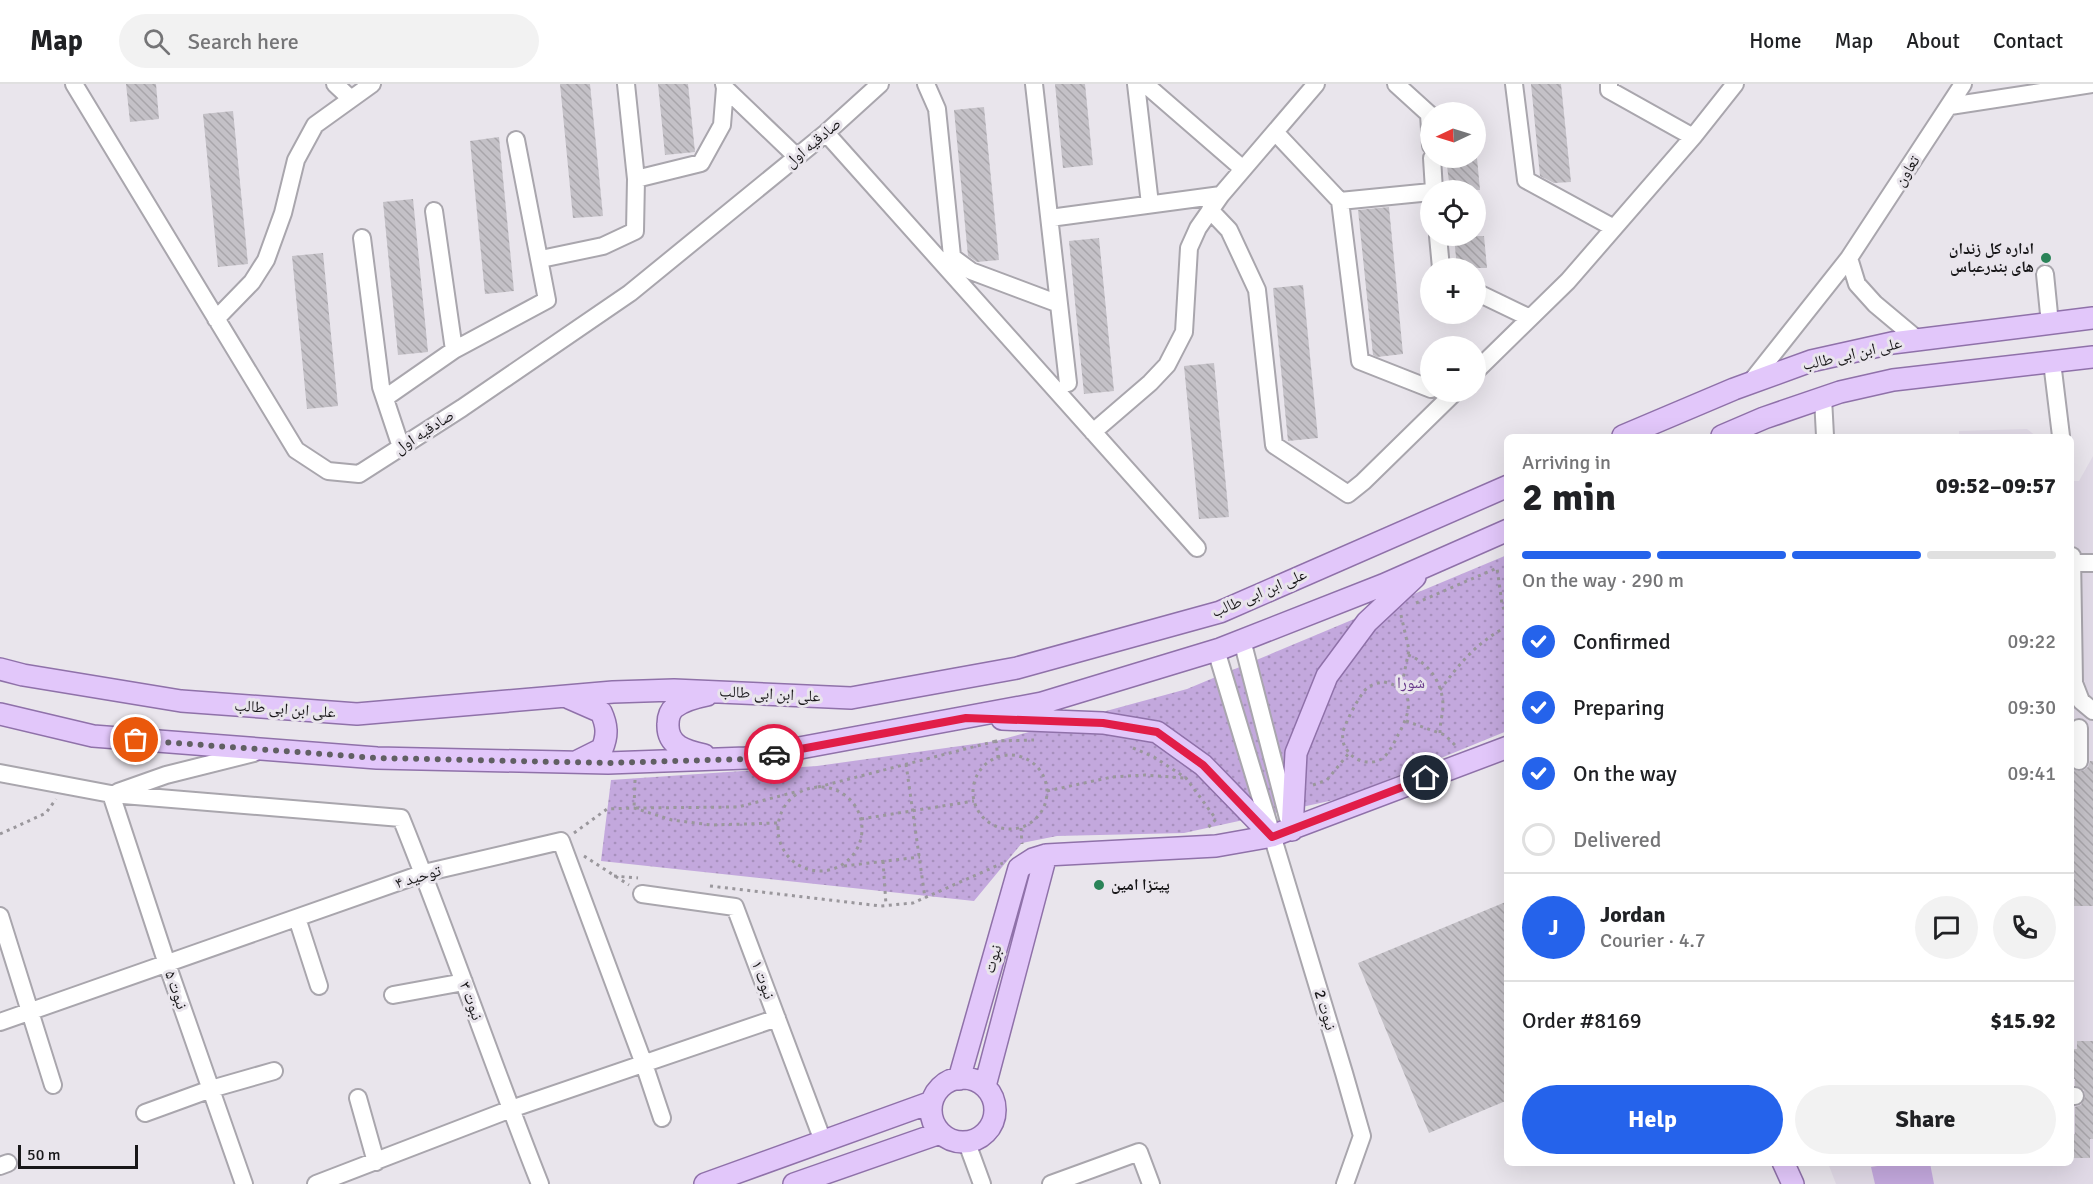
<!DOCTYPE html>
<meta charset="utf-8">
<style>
body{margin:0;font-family:Signika,"Noto Naskh Arabic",sans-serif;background:#f2f2f2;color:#202124;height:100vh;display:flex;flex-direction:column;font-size:22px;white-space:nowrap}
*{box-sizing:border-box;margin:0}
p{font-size:20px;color:#757577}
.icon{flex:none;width:33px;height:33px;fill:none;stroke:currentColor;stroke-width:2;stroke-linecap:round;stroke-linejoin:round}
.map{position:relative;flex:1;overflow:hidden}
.panel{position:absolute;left:1504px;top:350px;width:570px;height:732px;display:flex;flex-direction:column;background:#fff;border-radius:9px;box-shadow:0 6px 24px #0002}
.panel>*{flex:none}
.needle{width:39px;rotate:266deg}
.fabs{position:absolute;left:1420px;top:18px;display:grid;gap:12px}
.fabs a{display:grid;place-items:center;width:66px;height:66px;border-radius:50%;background:#fff;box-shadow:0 6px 24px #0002;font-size:30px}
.scale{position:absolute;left:18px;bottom:15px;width:120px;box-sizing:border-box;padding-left:6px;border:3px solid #181719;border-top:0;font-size:16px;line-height:21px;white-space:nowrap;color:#181719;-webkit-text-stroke:4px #e9e5ec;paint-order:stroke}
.pin{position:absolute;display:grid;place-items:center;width:51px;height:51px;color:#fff;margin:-26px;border:3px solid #fff;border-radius:50%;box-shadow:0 2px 6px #0007}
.courier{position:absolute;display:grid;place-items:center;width:60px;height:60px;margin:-30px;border:4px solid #e11d48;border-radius:50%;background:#fff;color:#222;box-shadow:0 2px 8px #0007}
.headline em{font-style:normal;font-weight:800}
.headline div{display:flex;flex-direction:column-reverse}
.headline{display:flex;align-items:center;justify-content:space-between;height:102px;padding:0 18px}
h1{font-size:39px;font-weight:800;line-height:45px}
.bar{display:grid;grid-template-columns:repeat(4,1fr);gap:9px 6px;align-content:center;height:72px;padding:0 18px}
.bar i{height:8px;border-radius:4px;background:#e0e0e0}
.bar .current{background:#2563eb}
.bar p{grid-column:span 4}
.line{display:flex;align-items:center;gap:15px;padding:0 18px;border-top:2px solid #e0e0e0}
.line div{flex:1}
.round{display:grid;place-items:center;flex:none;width:63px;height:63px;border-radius:32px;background:#f2f2f2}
ol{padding:0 18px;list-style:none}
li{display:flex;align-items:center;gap:18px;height:66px}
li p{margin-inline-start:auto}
li .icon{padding:6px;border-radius:50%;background:#2563eb;color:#fff;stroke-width:4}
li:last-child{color:#757577}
li i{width:33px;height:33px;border:3px solid #e0e0e0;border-radius:50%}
.primary-button{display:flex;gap:12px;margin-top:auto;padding:12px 18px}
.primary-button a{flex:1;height:69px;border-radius:36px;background:#2563eb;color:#fff;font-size:24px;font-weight:800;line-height:69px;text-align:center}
.primary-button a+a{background:#f2f2f2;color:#202124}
header{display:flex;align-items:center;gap:36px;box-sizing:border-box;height:84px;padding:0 30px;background:#fff;border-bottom:2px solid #e0e0e0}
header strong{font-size:28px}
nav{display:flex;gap:33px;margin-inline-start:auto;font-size:21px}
.search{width:420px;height:54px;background:#f2f2f2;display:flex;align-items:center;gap:15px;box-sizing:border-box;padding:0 21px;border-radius:33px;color:#757577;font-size:22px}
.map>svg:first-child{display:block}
.built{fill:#e0d9e6}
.grass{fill:#c3a8dd}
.park{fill:url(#park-dots)}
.building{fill:url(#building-back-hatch)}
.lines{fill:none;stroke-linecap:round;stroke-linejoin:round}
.minor-casing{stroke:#a9a6ad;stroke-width:20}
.major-casing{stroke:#8f71a9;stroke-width:24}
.path{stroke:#9a979c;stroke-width:3;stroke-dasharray:3 4.5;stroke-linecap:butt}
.minor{stroke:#fff;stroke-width:16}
.major{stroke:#e2c7fa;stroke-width:21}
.done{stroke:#615f63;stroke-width:6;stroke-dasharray:0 10.8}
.route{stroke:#e11d48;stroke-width:8}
.poi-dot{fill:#2a8358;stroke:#e9e5ec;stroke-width:2}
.labels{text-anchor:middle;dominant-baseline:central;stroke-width:6;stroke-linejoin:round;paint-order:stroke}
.street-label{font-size:16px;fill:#181719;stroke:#e9e5ec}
.poi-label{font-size:16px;font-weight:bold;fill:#181719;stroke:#e9e5ec;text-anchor:end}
.park-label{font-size:16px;fill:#653588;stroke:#e9e5ec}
</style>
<header>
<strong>Map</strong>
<div class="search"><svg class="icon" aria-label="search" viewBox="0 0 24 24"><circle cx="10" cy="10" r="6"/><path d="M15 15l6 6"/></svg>Search here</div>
<nav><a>Home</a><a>Map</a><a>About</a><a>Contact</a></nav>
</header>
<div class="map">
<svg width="2093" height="1100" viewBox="0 0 2093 1100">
<defs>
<pattern id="park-dots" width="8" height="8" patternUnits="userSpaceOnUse" patternTransform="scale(1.5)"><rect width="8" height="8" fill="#c3a8dd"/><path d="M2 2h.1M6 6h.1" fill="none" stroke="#a790bd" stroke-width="1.8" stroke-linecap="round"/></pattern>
<pattern id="building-back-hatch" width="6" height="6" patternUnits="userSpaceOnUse" patternTransform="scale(1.5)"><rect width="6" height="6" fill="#c4c1c7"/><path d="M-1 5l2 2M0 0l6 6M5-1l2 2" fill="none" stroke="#a8a5aa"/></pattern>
</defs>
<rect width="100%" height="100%" fill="#e9e5ec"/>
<path class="built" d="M 2027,345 L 2036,352 L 1959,352 L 1959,347 Z
M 2093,372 L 2093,1100 L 1836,1100 L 1828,1079 L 2072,1078 L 2072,397 L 2079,397 Z"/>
<path class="grass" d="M 1897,1079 L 1930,1079 L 1934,1100 L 1875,1100 L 1871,1083 Z"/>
<path class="park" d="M 1507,471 L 1507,647 L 1343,714 L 1184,749 L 1057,752 L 1022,759 L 974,817 L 601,777 L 611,696 L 817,682 L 996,657 L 1187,605 Z"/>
<path class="building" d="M 126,0 L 156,0 L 159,35 L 130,38 Z
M 560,0 L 590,0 L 603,132 L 573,134 Z
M 658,0 L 688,0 L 695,68 L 665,71 Z
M 1055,0 L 1085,0 L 1093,81 L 1063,84 Z
M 1531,0 L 1561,0 L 1571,98 L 1554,99 L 1540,92 Z
M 984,23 L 999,176 L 977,178 L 968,172 L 954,26 Z
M 233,27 L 248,180 L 218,183 L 203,30 Z
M 499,53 L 514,207 L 485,210 L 470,57 Z
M 1446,74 L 1477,74 L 1480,106 L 1450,106 Z
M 413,115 L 428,268 L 398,271 L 383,118 Z
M 1389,123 L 1403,270 L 1377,273 L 1373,271 L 1358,126 Z
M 1454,152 L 1484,152 L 1487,184 L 1457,184 Z
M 1099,154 L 1114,307 L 1084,310 L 1069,157 Z
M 323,169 L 338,322 L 307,325 L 292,172 Z
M 1303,201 L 1318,354 L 1288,357 L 1273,204 Z
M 1214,279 L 1229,433 L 1199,435 L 1184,282 Z
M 2090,677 L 2093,677 L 2093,822 L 2072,822 L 2072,684 L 2078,687 L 2084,686 L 2088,683 Z
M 1508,817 L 1508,1016 L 1429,1049 L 1358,879 Z
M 2077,957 L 2093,957 L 2093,1055 L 2090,1055 L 2090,1074 L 2072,1074 L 2072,1050 L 2075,1050 L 2075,1023 L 2081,1021 L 2085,1013 L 2084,1006 L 2075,1002 L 2075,995 L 2072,995 L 2072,965 L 2077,965 Z"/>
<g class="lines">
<g class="minor-casing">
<path id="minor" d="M 74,0 L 296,366 L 328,387 L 359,390 L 462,324 L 630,209 L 826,49 L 880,0
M 335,0 L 351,15
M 724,0 L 725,4 L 797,73
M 926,0 L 937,25 L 953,182
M 1034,0 L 1059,220
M 1136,0 L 1150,120
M 1145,0 L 1243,85
M 1396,0 L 1429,30 L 1431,62
M 1514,0 L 1526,96 L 1614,144
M 1609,0 L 1609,6 L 1693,53
M 1950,22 L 2093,0
M 1275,48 L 1340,117 L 1360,277 L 1431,305
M 826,49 L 1197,464
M 1432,74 L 1434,106
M 636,95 L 701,79 L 722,41 L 725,4
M 1340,117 L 1431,108
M 1210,126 L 1229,146 L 1257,206 L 1274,361 L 1348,410 L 1363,398 L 1455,308
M 434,127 L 454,266 L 547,216 L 516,56
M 1050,134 L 1221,111
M 1438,152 L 1441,184
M 362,154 L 381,303 L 401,363
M 952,173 L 971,187 L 1059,220 L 1068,299
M 1849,174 L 1963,0
M 541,175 L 603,162 L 635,147 L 636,95 L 626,0
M 2045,190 L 2050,240
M 1476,208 L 1530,234
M 216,235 L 252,198 L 266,176 L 283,129 L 296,76 L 315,41 L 372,0
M 2052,278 L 2061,352
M 1476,287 L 1568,197 L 1693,53 L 1735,0
M 1750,299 L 1849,174 L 1857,200 L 1875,220 L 1918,256
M 385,314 L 454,266
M 1823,314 L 1825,352
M 1093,348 L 1150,299 L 1167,281 L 1184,248 L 1189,164 L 1198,144 L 1221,111 L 1316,0
M 2072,472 L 2074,599 L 2081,617 L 2093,627
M 2072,479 L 2093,479
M 1242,556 L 1288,734
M 1216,566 L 1344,989 L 1362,1052 L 1345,1100
M 2079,677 L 2079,644
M 0,689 L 111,710 L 401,734 C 450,855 492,979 540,1100
M 118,708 L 166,691 L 254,669
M 111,710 L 167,880 L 244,1100
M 642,810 L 735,823 L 823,1057
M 0,832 L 53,1001
M 297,834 L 319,902
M 393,911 L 464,898
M 0,938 L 424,789 L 561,757 L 644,980 L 662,1034
M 2072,1012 L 2075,1012
M 358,1014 L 376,1078
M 145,1029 L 211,1005 L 274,987
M 967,1059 L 982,1100
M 0,1082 L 8,1079
M 316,1100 L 511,1025 L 777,934
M 1051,1100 L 1139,1068 L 1151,1100"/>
</g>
<g class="major-casing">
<path id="major" d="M 1623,352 L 1734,305 L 1811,277 L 1892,259 L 2093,234
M 1722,352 L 1764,334 L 1840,308 L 1893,296 L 2093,273
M 0,585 L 23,591 L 181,617 L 357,630 L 613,608 L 674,606 L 851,614 L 1017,584 L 1220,528 L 1508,402
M 569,614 L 601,628 C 607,641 608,651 602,665 L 578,677
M 0,630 L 93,652 L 377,674 L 608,679 L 746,674 L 1042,619 L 1220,565 L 1383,501 L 1508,446
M 1002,635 L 1103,639 L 1157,648 L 1203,681 L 1272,752
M 704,671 C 686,667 667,662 668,640 C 668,634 670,627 675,623 C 683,617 697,613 707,611
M 1292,746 L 1296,669 L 1327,592 L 1367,538 L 1415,493
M931 1026a32 32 0 1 1 64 0a32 32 0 1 1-64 0Z
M 959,995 L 1019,784 L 1033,775 L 1046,771 L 1216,762 L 1272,752 L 1508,663
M 985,1002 L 1046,771
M 1783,1078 L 1793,1100
M 705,1100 L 932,1018
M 794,1100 L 940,1049"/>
</g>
<path class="path" d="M 1416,519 L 1497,484 L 1502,520 L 1508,537
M 1401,531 L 1409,566 L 1401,605
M 1408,571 C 1428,578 1442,598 1443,620 C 1443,629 1440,639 1440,649
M 1384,598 C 1417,605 1411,628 1398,651 C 1395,657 1391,665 1386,671 C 1376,683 1355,679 1347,666 C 1343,661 1342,655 1343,648 C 1345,639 1360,610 1367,604 C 1372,600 1378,599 1384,598 Z
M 1440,606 C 1459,580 1478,557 1508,542
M 1406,637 L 1445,651 L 1457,663
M 1133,664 L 1154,673 L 1186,694 L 1216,735 L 1207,745
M973 708a37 37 0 1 1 74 0a37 37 0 1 1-74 0Z
M 998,674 L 996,657 L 1034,656
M 906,680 L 925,814
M 635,696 L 634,724 L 738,723 L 799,707
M 1313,701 L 1327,696 L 1349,669
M778 745a42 42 0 1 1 84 0a42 42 0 1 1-84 0Z
M 818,703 L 996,657
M 1047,707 L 1112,693 L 1145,691 L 1184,694
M 861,735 L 974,717
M 1021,744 L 1022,760
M 574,749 L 607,725 L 634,724 L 672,736 L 711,741 L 778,739
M 0,750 L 46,729 L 56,715
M 584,772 L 629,801
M 883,777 L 886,821
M 844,782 L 920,773
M 614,792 L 638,794
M 710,802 L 881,822 L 913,819 L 1003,779"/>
<use href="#minor" class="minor"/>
<use href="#major" class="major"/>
</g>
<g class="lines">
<path class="done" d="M 136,656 L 377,674 L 608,679 L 746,675 L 774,670"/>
<path class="route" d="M 774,670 L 966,634 L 1103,639 L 1157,648 L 1203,681 L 1272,753 L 1426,694"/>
</g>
<g class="poi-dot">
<circle cx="2046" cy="174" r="6"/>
<circle cx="1099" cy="801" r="6"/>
</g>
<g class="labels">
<g class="street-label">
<text transform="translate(813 59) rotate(-40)">صادقیه اول</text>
<text transform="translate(1907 87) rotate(-57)">تعاون</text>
<text transform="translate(1852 270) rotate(-13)">علی ابن ابی طالب</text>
<text transform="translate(424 348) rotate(-33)">صادقیه اول</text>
<text transform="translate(1259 509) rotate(-23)">علی ابن ابی طالب</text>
<text transform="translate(770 610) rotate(3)">علی ابن ابی طالب</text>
<text transform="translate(285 625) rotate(4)">علی ابن ابی طالب</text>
<text transform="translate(418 793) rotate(-17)">توحید ۴</text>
<text transform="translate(993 875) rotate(-74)">نبوت</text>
<text transform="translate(763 896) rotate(70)">نبوت ۱</text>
<text transform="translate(176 906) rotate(71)">نبوت ۵</text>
<text transform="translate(471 917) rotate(70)">نبوت ۳</text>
<text transform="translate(1325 926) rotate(73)">نبوت 2</text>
</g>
<g class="poi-label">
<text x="2034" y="165">اداره کل زندان<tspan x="2034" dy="18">های بندرعباس</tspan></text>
<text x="1111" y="801" text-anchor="start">پیتزا امین</text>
</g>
<g class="park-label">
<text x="1411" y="599">شورا</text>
</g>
</g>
</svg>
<div class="fabs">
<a><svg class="needle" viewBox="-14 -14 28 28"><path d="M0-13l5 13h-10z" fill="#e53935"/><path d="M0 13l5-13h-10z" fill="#757577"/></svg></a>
<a><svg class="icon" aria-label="locate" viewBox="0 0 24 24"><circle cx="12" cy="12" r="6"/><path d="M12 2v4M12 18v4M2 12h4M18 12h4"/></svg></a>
<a>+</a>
<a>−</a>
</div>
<div class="scale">50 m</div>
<div class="pin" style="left:136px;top:656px;background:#ea580c"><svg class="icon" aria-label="bag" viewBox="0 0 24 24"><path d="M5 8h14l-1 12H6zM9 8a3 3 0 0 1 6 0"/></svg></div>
<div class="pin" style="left:1426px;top:694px;background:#1f2937"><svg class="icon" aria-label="home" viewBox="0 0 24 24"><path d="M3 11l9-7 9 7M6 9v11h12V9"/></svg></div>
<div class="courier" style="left:774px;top:670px"><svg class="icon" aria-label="car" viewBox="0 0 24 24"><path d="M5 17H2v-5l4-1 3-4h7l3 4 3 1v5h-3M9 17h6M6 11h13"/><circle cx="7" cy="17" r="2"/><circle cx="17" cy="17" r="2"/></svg></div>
<section class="panel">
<div class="headline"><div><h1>2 min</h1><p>Arriving in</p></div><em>09:52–09:57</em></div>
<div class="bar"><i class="current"></i><i class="current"></i><i class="current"></i><i></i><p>On the way · 290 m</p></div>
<ol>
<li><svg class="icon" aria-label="check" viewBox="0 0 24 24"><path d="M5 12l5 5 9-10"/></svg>Confirmed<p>09:22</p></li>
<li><svg class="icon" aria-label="check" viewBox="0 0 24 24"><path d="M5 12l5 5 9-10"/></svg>Preparing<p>09:30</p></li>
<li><svg class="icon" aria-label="check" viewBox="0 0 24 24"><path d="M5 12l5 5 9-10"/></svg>On the way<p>09:41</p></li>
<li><i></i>Delivered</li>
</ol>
<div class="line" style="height:108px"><b class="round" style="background:#2563eb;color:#fff">J</b><div><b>Jordan</b><p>Courier · 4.7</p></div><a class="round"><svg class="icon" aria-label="chat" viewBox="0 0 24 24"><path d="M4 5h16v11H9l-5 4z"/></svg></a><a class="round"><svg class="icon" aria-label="phone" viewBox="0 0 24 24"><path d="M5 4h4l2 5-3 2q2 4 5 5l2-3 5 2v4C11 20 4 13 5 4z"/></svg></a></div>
<div class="line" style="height:78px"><div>Order #8169</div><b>$15.92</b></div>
<div class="primary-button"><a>Help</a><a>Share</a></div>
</section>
</div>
